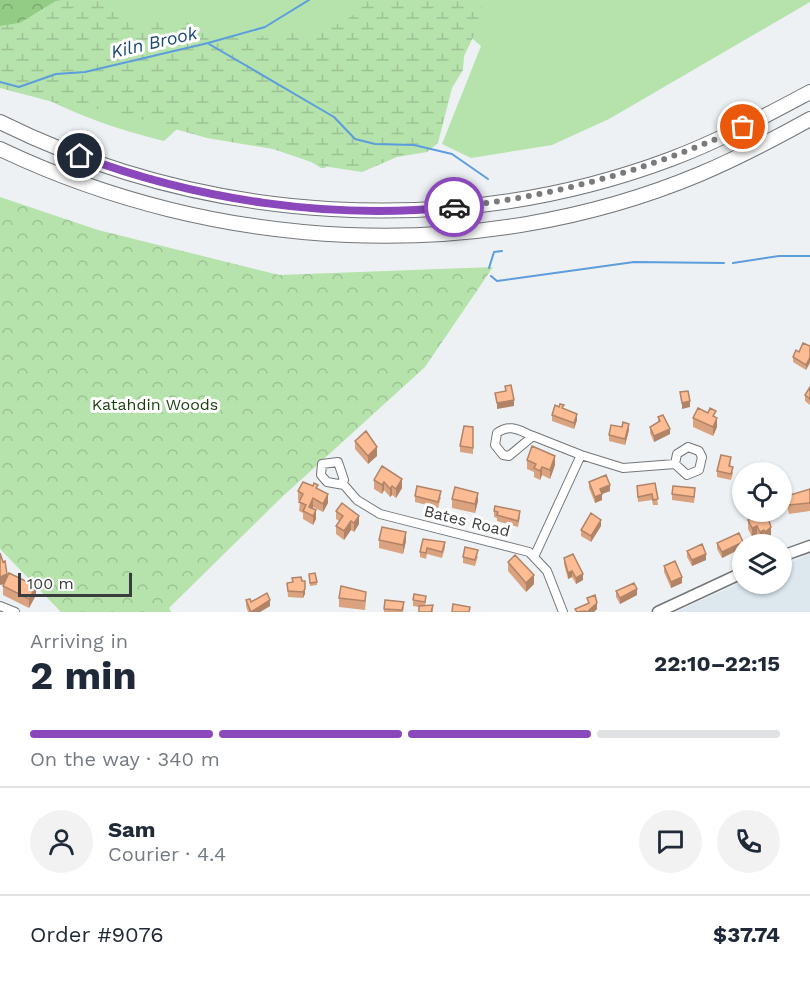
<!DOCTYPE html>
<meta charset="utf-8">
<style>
body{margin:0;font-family:"Work Sans",sans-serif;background:#f2f2f3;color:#1f2937;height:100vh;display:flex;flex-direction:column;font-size:22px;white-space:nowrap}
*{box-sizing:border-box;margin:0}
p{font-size:20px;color:#747a83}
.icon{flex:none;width:33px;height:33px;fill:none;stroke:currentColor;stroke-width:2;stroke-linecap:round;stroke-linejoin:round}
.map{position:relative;height:612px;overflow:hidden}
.sheet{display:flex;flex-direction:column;background:#fff;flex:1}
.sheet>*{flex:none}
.controls{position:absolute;left:732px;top:462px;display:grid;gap:12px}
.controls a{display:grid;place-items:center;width:60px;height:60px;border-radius:50%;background:#fff;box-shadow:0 2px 4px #0004;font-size:30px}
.scale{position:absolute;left:18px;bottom:15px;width:114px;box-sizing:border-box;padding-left:6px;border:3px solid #3b3c3d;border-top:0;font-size:16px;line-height:21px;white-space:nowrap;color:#3b3c3d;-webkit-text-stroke:4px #fff;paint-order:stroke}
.pin{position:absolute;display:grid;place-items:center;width:51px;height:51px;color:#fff;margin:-26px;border:3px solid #fff;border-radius:50%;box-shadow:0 2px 6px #0007}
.courier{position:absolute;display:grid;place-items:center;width:60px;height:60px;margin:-30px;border:4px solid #8b48bd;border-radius:50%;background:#fff;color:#222;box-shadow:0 2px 8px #0007}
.head em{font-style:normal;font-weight:700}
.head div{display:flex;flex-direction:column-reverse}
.head{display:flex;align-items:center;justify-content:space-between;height:102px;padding:0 30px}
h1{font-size:39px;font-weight:700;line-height:45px}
.bar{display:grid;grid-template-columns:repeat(4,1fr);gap:9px 6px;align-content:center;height:72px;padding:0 30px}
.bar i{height:8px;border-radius:4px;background:#e0e1e3}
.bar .active{background:#8b48bd}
.bar p{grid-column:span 4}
.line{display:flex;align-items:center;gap:15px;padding:0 30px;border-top:2px solid #e0e1e3}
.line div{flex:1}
.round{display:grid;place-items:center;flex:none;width:63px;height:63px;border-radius:32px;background:#f2f2f3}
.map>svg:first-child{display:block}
.built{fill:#dce7ee}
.green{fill:#b6e2ab}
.forest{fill:url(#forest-crowns)}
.wetland{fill:url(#wetland-marsh)}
.park{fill:url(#park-crowns)}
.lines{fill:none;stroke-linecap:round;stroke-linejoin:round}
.stream{stroke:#5b9ddd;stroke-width:2}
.street-casing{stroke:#737679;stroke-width:10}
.secondary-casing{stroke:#737679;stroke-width:13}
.highway-casing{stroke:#737679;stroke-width:16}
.street{stroke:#fff;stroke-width:8}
.secondary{stroke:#fff;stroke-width:10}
.highway{stroke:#fff;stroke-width:14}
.wall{fill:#daa27e}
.shaded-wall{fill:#b18467}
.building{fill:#fdbc93;stroke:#b18467;stroke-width:1.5}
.done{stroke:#797b7d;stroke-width:6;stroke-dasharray:0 10.8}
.route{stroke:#8b48bd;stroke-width:8}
.labels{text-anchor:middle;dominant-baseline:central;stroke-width:6;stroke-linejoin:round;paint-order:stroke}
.park-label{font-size:16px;fill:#193f0e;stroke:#fff}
.street-label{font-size:16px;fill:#3b3c3d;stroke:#fff}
.water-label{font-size:18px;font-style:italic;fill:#194872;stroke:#fff}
</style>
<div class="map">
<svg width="810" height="612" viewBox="0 0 810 612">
<defs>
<pattern id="forest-crowns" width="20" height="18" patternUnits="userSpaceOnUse" patternTransform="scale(1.5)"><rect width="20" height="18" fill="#93cd85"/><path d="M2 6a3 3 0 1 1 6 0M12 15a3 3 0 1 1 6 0" fill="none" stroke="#79a86e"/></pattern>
<pattern id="wetland-marsh" width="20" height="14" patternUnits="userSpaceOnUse" patternTransform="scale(1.5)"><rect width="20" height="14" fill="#b6e2ab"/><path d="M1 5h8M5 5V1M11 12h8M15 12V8" fill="none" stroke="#9dc394"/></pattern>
<pattern id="park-crowns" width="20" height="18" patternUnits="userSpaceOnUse" patternTransform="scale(1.5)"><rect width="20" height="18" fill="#b6e2ab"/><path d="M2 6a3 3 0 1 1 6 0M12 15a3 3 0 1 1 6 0" fill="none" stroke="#9dc394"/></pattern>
</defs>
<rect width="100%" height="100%" fill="#edf1f4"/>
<path class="built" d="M 810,554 L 810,612 L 675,612 L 742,582 L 782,584 L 782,566 Z"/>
<path class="green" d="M 0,0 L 810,0 L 810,2 L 609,119 L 552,145 L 471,158 L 442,144 L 481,46 L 428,1 L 325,168 L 321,168 L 210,99 L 164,141 C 106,127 49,105 0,72 Z"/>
<path class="forest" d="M 0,0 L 62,0 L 56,1 L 20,23 L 0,26 Z"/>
<path class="wetland" d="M 104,0 C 131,36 150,18 187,22 C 206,24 222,35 240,38 C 251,40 266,35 277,34 C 314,31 342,32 368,0 L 484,0 L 476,31 L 464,56 L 463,70 L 452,88 L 438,143 L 427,152 L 397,157 L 362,172 L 323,166 L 273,149 L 207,138 L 111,111 L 57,103 L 0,88 L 0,26 L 20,23 L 56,1 Z"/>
<path class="park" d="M 0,197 L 98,230 L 279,275 L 493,267 L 425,367 L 282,497 L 169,608 L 171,612 L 61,612 L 0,549 Z"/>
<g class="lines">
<path class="stream" d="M 209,44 L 334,117 L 355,139 L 375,144 L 414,145 L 452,154 L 488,179
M 0,82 L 19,87 L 56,74 L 85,72 L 208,43 L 265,27 L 309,0
M 733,263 L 779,256 L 810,256
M 489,268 L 494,252 L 502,251
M 491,276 L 497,281 L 634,262 L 724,263"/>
<g class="street-casing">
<path id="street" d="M 533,436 C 520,431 510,423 497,433 L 495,445 L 503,455 L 509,456 L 533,436 L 581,455 L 534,557
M 581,455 L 623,468 L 675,464 L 687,475 L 699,470 L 702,457 L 699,451 L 688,447 L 677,454 L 675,464
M 341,483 L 344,480 L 338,462 L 322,464 L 321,475 L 327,482 L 344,485 L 357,500 L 380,514 L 529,552 L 547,571 L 563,612
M 0,606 L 15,612"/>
</g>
<g class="secondary-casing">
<path id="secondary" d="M 782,556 L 810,546
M 658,612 L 742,573"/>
</g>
<g class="highway-casing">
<path id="highway" d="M 0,122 C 206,224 455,240 671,159 C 719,141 765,116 810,92
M 0,149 C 216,252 478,267 700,174 C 738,158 774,139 810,119"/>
</g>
<use href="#street" class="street"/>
<use href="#secondary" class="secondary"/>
<use href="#highway" class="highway"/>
</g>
<path class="wall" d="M 810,346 L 806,370 L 793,362 L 793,357 Z
M 810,387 L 810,405 L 805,401 L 805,395 Z
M 564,409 L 577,420 L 574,429 L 552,421 L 552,415 Z
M 658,417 L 670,434 L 654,442 L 650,433 L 650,427 L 658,422 Z
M 716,417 L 717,427 L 713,436 L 693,427 L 693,418 Z
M 473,427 L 473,454 L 460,452 L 460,446 Z
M 629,430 L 625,445 L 609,441 L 609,435 Z
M 355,441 L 377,456 L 368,464 L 355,449 Z
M 527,460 L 555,465 L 550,479 L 542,475 L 540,480 L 534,477 L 534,472 L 527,469 Z
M 731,463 L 730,466 L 733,473 L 731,480 L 717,477 L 717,471 Z
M 382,466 L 402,488 L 396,498 L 392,495 L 390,497 L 384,490 L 382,494 L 374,489 L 374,480 Z
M 589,482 L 610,491 L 602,494 L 602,500 L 595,503 L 589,488 Z
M 655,483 L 658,505 L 653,505 L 652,500 L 638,502 L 637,486 Z
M 318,489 L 328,503 L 323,512 L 313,507 L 313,509 L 316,519 L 313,525 L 303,519 L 303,513 L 299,511 L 300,501 L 298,500 L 298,491 Z
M 810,489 L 810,511 L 789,514 L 787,505 L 787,496 Z
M 672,494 L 695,494 L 694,503 L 672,500 Z
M 415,496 L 441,497 L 438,508 L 415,502 Z
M 452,499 L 478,501 L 475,513 L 452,508 Z
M 336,511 L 359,524 L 354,532 L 351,530 L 344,540 L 336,534 L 336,526 L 339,521 L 336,519 Z
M 494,511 L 520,517 L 518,527 L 497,521 L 497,518 L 494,517 Z
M 748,520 L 771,535 L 765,541 L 764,539 L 760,541 L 757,535 L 752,537 L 748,529 Z
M 601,526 L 591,542 L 581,536 L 581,530 Z
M 379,540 L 406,541 L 403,554 L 379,548 Z
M 445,542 L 445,548 L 442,558 L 427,554 L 426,559 L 420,557 L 420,552 Z
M 717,543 L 743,544 L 742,544 L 742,548 L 722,558 L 717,549 Z
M 687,551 L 706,560 L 692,566 L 687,557 Z
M 478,556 L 475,566 L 463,563 L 463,557 Z
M 564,558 L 583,580 L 576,584 L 572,577 L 568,579 L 564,564 Z
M 508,562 L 534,584 L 526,592 L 508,571 Z
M 664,566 L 682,583 L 671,588 L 664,572 Z
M 309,577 L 317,582 L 317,585 L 310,586 Z
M 7,578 L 36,595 L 29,608 L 3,595 L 3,586 L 4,584 L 0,585 Z
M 292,582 L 305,594 L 303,598 L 288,597 L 287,583 Z
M 616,591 L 637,595 L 620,604 L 616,597 Z
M 339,598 L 366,600 L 365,610 L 339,607 Z
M 246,600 L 270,606 L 260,612 L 248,612 L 246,606 Z
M 413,600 L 426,601 L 425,606 L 433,605 L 433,612 L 419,612 L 419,607 L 413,606 Z
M 404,607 L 403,612 L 384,612 L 384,609 Z"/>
<path class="shaded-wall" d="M 810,357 L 810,363 L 806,370 L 806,365 Z
M 514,400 L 514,406 L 497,409 L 497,403 Z
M 690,401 L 690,407 L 682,409 L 682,403 Z
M 577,414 L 577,420 L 574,429 L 574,423 Z
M 717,418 L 717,427 L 713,436 L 713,427 Z
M 629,424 L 629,430 L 625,445 L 625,439 Z
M 670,429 L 670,434 L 654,442 L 654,436 Z
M 377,447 L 377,456 L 368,464 L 368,456 Z
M 555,456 L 555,465 L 550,479 L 550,470 Z
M 542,467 L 542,475 L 540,480 L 540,471 Z
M 402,479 L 402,488 L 396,498 L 396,489 Z
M 384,482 L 384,490 L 382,494 L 382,485 Z
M 610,485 L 610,491 L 602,494 L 602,500 L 595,503 L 595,497 L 600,489 Z
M 392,486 L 392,495 L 390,497 L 390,489 Z
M 478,493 L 478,501 L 475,513 L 475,504 Z
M 328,494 L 328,503 L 323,512 L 323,504 Z
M 313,498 L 313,507 L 309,515 L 309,507 Z
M 316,510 L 316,519 L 313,525 L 313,516 Z
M 359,516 L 359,524 L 354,532 L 354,523 Z
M 601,520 L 601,526 L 591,542 L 591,536 Z
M 351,521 L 351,530 L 344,540 L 344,531 Z
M 757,526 L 757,535 L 752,537 L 752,528 Z
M 771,527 L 771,535 L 765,541 L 765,532 Z
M 764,530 L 764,539 L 760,541 L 760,532 Z
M 406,532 L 406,541 L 403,554 L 403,545 Z
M 743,542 L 742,548 L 722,558 L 722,552 Z
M 706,554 L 706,560 L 692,566 L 692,560 Z
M 572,571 L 572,577 L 568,579 L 568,573 Z
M 7,574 L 7,583 L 0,585 L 0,577 Z
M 583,574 L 583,580 L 576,584 L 576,578 Z
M 534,575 L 534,584 L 526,592 L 526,583 Z
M 682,577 L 682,583 L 671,588 L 671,582 Z
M 36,586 L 36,595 L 29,608 L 29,599 Z
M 305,589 L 305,594 L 303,598 L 303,592 Z
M 637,589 L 637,595 L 620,604 L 620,598 Z
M 270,600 L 270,606 L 260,612 L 251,612 Z
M 597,603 L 597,609 L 594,612 L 587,612 Z"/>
<path class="building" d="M 803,343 L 810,346 L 810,357 L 806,365 L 793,357 L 796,350 L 799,352 Z
M 511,385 L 514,400 L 497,403 L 495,393 L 506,391 L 505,386 Z
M 810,387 L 810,399 L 805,395 Z
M 688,391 L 690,401 L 682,403 L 680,392 Z
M 560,404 L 564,405 L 562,408 L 577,414 L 574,423 L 552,415 L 555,405 L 559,407 Z
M 698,408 L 708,413 L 710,408 L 716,411 L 713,416 L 717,418 L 713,427 L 693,418 Z
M 663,415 L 670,429 L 654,436 L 650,427 L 660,421 L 658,417 Z
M 623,422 L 629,424 L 625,439 L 609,435 L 611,425 L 622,427 Z
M 464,426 L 473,427 L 473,448 L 460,446 Z
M 366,431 L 377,447 L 368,456 L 355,441 Z
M 532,446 L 555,456 L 550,470 L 542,467 L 540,471 L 534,468 L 536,464 L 527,460 Z
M 721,455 L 731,457 L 729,466 L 733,467 L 731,474 L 717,471 Z
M 382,466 L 402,479 L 396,489 L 392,486 L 390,489 L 384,482 L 382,485 L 374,480 Z
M 606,475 L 610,485 L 600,489 L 602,494 L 595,497 L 589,482 Z
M 303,482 L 313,486 L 314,483 L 318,485 L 316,488 L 328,494 L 323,504 L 313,498 L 309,507 L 316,510 L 313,516 L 303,511 L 306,505 L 299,502 L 303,494 L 298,491 Z
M 655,483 L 658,499 L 653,500 L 652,494 L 638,497 L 637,486 Z
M 417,486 L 441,491 L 438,502 L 415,496 Z
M 673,486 L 695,488 L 694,497 L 672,494 Z
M 455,487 L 478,493 L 475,504 L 452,499 Z
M 810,489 L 810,502 L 809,503 L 789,505 L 787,496 Z
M 342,503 L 359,516 L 354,523 L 351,521 L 344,531 L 336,526 L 343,516 L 336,511 Z
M 495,506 L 520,511 L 518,521 L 497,515 L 498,512 L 494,511 Z
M 766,512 L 771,527 L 765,532 L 764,530 L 760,532 L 757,526 L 752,528 L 748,520 Z
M 591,513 L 601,520 L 591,536 L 581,530 Z
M 382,527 L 406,532 L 403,545 L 379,540 Z
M 739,533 L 743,542 L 722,552 L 717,543 Z
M 423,539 L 445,542 L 442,552 L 427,548 L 426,553 L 420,552 Z
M 702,544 L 706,554 L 692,560 L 687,551 Z
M 465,547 L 478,550 L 475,560 L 463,557 Z
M 0,553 L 3,562 L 5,561 L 7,574 L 0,577 Z
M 573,554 L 583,574 L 576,578 L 572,571 L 568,573 L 564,558 Z
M 515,555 L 534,575 L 526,583 L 508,562 Z
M 675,561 L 682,577 L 671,582 L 664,566 Z
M 9,573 L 36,586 L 29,599 L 3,586 Z
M 315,573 L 317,582 L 310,583 L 309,574 Z
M 301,577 L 302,581 L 305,581 L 305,589 L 303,592 L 288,591 L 287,583 L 293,582 L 292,578 Z
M 634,583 L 637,589 L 620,598 L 616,591 Z
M 341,586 L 366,592 L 365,601 L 339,598 Z
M 267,593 L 270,600 L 251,612 L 246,600 L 250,599 L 251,602 Z
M 414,594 L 426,596 L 425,602 L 413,600 Z
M 595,595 L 597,603 L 587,612 L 585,611 L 577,612 L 575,609 L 589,603 L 587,598 Z
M 385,600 L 404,602 L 402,610 L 384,609 Z
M 453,604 L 470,607 L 469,612 L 452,612 Z
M 433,605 L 431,612 L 419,612 L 419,606 Z"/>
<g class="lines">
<path class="done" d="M 454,207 C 556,196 650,170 743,127"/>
<path class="route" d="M 80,156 C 197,200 329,220 454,207"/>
</g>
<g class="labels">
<g class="park-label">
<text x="155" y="404">Katahdin Woods</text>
</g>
<g class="street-label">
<text transform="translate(467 521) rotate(14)">Bates Road</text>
</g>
<g class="water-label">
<text transform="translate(154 42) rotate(-13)">Kiln Brook</text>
</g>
</g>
</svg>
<div class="controls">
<a><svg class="icon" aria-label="locate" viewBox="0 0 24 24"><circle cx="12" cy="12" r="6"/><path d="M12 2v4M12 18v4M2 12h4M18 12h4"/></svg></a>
<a><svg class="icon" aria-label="layers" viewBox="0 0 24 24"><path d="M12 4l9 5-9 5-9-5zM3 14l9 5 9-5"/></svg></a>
</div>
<div class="scale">100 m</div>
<div class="pin" style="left:743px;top:127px;background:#ea580c"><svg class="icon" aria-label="bag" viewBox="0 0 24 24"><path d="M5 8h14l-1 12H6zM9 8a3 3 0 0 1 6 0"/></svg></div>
<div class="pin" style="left:80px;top:156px;background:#1f2937"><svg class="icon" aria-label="home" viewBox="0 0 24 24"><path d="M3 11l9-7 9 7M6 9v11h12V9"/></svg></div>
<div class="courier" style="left:454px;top:207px"><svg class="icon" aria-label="car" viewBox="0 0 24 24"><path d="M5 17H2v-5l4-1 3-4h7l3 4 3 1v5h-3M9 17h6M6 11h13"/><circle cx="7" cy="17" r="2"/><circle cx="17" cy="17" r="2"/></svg></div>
</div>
<section class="sheet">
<div class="head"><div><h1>2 min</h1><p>Arriving in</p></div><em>22:10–22:15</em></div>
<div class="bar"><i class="active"></i><i class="active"></i><i class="active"></i><i></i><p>On the way · 340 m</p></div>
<div class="line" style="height:108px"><a class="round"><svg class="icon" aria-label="person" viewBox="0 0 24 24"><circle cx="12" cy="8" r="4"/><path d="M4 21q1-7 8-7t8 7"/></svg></a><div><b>Sam</b><p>Courier · 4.4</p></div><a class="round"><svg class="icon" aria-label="chat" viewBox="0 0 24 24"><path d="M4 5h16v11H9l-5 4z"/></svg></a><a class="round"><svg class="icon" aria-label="phone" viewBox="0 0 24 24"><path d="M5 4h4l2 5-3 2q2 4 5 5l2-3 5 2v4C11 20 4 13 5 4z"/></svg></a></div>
<div class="line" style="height:78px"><div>Order #9076</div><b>$37.74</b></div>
</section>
